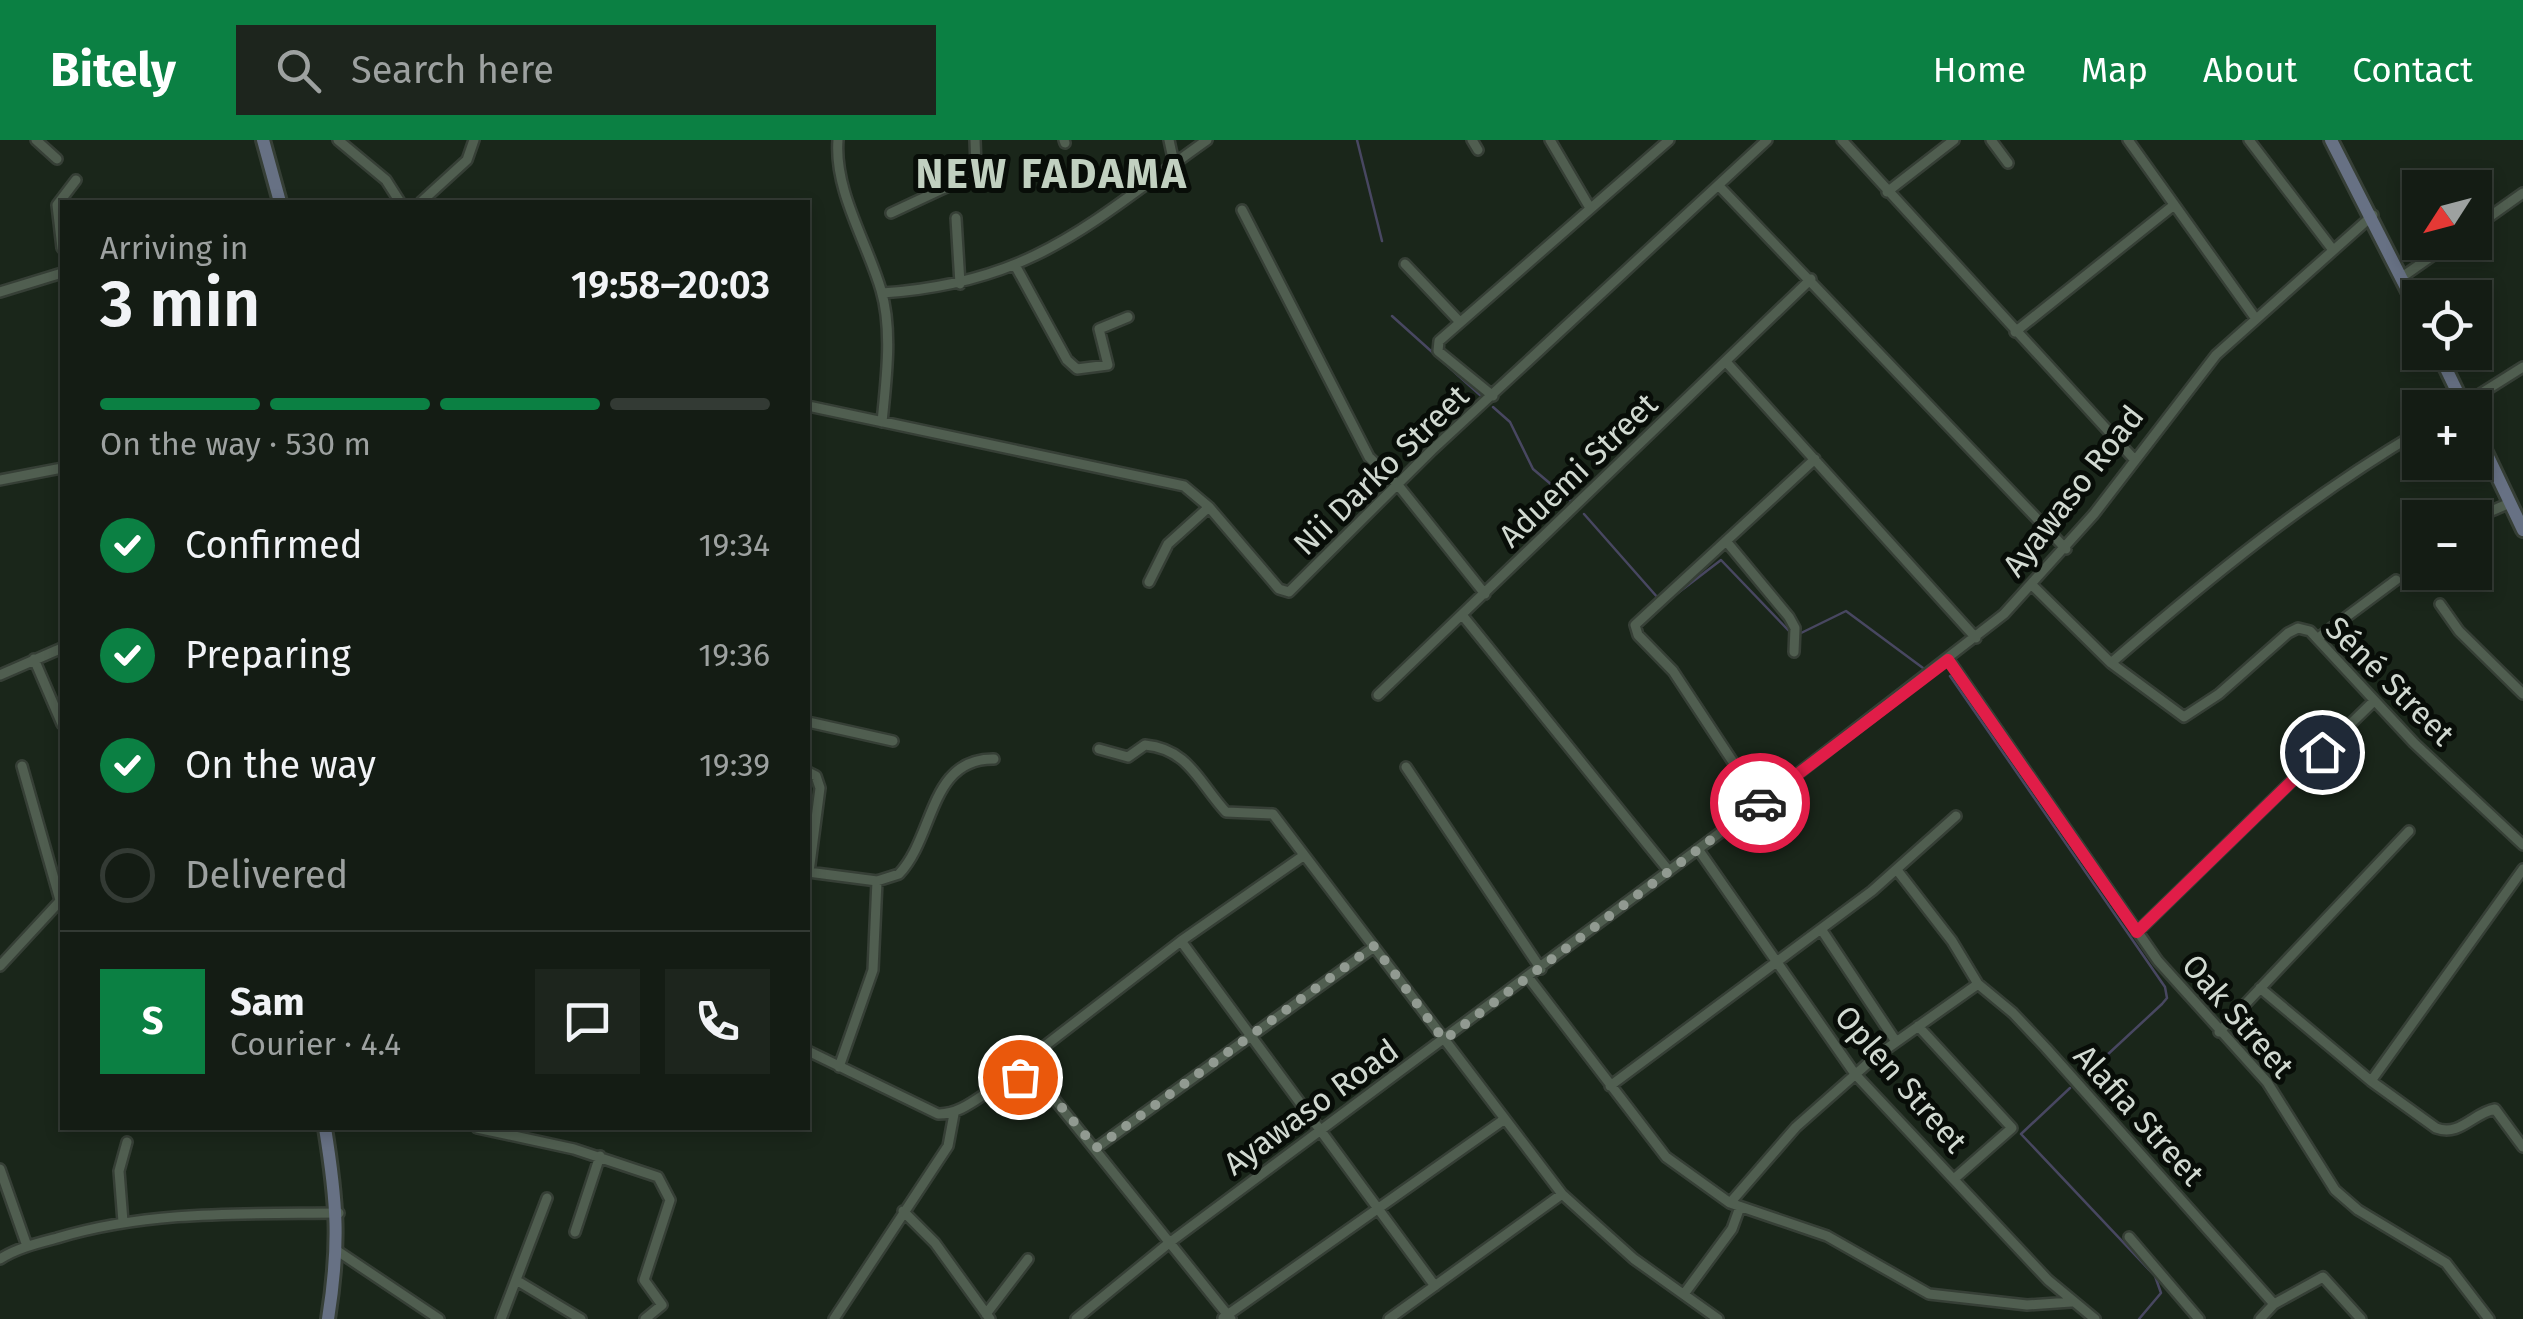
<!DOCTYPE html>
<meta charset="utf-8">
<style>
body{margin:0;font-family:"Fira Sans",sans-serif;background:#1d251d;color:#f1f3f6;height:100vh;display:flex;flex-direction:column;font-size:38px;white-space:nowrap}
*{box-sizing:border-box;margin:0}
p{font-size:32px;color:#9da1a0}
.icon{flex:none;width:55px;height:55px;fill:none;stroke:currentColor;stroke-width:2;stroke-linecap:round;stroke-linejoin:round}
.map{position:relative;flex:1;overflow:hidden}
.details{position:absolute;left:60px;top:60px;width:750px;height:930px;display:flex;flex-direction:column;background:#141c14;border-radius:0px;box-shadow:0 5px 15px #0003,0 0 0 2px #333a34}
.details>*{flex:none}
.needle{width:65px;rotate:234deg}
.tools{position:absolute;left:2402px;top:30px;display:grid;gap:20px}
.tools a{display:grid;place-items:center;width:90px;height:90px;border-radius:0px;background:#141c14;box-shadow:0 5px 15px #0003,0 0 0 2px #333a34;font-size:50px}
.pin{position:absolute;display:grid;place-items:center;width:85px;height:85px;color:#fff;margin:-42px;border:5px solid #fff;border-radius:50%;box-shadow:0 2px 10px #0007}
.courier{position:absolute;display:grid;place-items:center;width:100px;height:100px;margin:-50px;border:8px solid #e11d48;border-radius:50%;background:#fff;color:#222;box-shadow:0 2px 12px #0007}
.overview em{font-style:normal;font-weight:600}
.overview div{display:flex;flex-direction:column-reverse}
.overview{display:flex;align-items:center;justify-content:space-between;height:170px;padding:0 40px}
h1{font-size:65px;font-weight:600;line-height:75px}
.bar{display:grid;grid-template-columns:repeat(4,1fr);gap:15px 10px;align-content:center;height:120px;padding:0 40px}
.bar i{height:12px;border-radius:8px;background:#333a34}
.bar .on{background:#0b8043}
.bar p{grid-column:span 4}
.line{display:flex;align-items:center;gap:25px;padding:0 40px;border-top:2px solid #333a34}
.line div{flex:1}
.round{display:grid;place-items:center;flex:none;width:105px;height:105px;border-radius:0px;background:#1d251d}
ol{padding:0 40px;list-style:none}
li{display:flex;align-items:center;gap:30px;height:110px}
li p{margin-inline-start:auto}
li .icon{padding:10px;border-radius:50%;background:#0b8043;color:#fff;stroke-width:4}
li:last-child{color:#9da1a0}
li i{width:55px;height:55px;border:5px solid #333a34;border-radius:50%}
header{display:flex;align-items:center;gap:60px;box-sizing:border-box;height:140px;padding:0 50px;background:#0b8043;color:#fff}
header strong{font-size:48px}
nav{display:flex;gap:55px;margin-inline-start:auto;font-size:35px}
.search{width:700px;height:90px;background:#1d251d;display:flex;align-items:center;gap:25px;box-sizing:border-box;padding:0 35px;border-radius:0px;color:#9da1a0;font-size:38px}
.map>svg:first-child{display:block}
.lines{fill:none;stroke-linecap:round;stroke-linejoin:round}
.stream{stroke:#484761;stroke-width:2.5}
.street-casing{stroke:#363f36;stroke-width:14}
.secondary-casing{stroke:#363f36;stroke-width:18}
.street{stroke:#505e50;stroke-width:9}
.secondary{stroke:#677184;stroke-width:12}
.done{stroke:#919a91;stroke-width:10;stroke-dasharray:0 18}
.route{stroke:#e11d48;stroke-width:12}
.labels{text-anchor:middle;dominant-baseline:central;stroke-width:10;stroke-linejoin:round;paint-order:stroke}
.street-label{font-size:32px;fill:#d1d9d1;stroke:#080d08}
.district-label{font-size:42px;font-weight:bold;letter-spacing:2.5px;fill:#c1d0c0;stroke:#080d08}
</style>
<header>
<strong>Bitely</strong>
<div class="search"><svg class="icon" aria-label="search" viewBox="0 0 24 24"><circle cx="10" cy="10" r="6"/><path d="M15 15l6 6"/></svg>Search here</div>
<nav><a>Home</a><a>Map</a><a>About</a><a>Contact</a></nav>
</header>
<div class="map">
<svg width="2523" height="1179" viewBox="0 0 2523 1179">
<rect width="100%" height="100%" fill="#1a261a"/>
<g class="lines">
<path class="stream" d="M 1357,0 L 1382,101
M 1392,176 L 1480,255
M 1493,267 L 1510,282 L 1533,329 L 1572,362
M 1584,374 L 1658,458
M 1670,459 L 1721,420 L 1791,493
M 1799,494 L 1846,471 L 1923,528
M 1950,536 L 2165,847 L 2167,858 L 2162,864 L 2106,916
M 2070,948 L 2021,994 L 2155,1136 L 2161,1153 L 2139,1179"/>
<g class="street-casing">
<path id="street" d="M 36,0 L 57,19
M 338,0 L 386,40 L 400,62
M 838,0 C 834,51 867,102 881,150 C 893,190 886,241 882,282
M 1064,0 L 1065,3
M 1169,0 L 1174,23
M 1472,0 L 1478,10
M 1550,0 L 1590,68
M 1842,0 L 2133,318
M 1991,0 L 2008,23
M 2128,0 L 2256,179
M 2249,0 L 2333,110
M 1720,47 L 2066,409
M 1887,52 L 1954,0
M 421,62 L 467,20 L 474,0
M 1242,70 L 1369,317 L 1398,345 L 1485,454
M 891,73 L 966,38 L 976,27 L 975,0
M 956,78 L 960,144
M 2475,87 L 2523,53
M 62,108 L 57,65 L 76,40
M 1405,124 L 1459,181
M 1016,127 L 1067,220 L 1077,229 L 1108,225 L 1099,189 L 1128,177
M 2402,137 L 2452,102
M 0,152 L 62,133
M 882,153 C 1033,143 1090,83 1207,0
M 2015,192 L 2174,65
M 1727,223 L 1976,498
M 1493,256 L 1438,211 L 1439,201 L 1669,0
M 808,266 L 1184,346 L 1209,367 L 1279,449 L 1289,452 L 1432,310 L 1767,0
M 2461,266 L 2523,227
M 0,340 L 62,328
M 2475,378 L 2510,363
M 1726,401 L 1789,477 L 1795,488 L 1794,512
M 1149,442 L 1168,404 L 1209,367
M 2033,446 L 2111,523 L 2184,577 L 2219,554 L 2288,493 L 2298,488 L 2310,491 L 2414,603 L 2523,705
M 2440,464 L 2459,491 L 2523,554
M 1463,476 L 1669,731
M 2318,498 L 2396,440
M 34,519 L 62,584
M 1949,520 L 2158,821 L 2267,942 L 2335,1050 L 2358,1070 L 2446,1123 L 2489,1179
M 2111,523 C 2210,437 2307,358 2420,291
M 0,535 L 62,508
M 1378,555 L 1811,139
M 808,582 L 893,601
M 1099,609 L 1128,617 L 1145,605 C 1189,609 1199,643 1226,672 L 1273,674 L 1562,1054 L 1634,1119 L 1718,1179
M 22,626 L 60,760
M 1406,627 L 1541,829
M 808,632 L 816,636 L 820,648 L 809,732
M 1760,663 L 1673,531 L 1638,495 L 1635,485 L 1815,319
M 1698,709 L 1855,934 L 2048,1140 L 2095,1179
M 1897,730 L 1952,801 L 1978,844 L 2013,873 L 2046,908 L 2274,1164
M 808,732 L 877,741 L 899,734 C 935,696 929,618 994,619
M 1821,789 L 1895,900
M 2137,792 L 2374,561
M 1181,801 L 1435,1146
M 0,826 L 61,760
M 1528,837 L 1666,1017 L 1730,1063 L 1827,1096 L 1929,1154 L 2027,1165 L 2071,1162
M 2260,848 L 2371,941 L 2436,988 C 2460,997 2473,973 2495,969 L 2523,1007
M 1918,886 L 2012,988 L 1954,1039
M 2219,892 L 2409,691
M 808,911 L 938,974 C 978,975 1002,920 1043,945 L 1231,1179
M 839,927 L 873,830 L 877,741
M 1021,937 L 1037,912 L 1181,801 L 1303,716
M 2371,941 L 2523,729
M 1610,946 L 1872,751 L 1956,676
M 477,988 L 574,1009 L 658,1037 L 670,1060 L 644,1140 L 662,1165 L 645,1179
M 1096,1008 L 1374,807
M 0,1029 L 27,1106
M 1730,1063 L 1796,987 L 1875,917 L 1978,844
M 903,1071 L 935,1103 L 990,1179
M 123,1082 L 119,1031 L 127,1002
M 575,1092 L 600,1016
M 2129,1097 L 2199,1179
M 339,1112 L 439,1179
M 0,1119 C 17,1108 38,1103 57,1098 C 150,1070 243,1074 339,1073
M 516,1140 L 581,1179
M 1684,1154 L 1732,1089 L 1740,1067
M 986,1174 L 1028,1119
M 1223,1178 L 1502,981
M 501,1179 L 547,1058
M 834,1179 L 948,1006 L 954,974
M 1076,1179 L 1169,1103 L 1760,663 L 2004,474 L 2094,374 L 2216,215 L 2373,75
M 1389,1179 L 1562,1054
M 2260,1179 L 2274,1164 L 2323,1137 L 2361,1179"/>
</g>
<g class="secondary-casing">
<path id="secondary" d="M 263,0 L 280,62
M 2331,0 L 2420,175
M 2438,212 L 2465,268
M 2475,289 L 2523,390
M 325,988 C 337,1062 340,1104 328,1179"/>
</g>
<use href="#street" class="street"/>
<use href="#secondary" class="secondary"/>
</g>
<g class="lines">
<path class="done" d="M 1020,937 L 1043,945 L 1096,1008 L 1374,806 L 1444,900 L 1760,663"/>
<path class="route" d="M 1760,663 L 1948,520 L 2137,792 L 2322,612"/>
</g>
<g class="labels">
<g class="street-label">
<text transform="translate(1381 330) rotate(-44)">Nii Darko Street</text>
<text transform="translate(1578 330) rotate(-44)">Aduemi Street</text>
<text transform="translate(2073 351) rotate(-52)">Ayawaso Road</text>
<text transform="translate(2390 541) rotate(45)">Séné Street</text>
<text transform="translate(2238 876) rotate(49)">Oak Street</text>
<text transform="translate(1901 939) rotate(49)">Oplen Street</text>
<text transform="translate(1311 967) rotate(-36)">Ayawaso Road</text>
<text transform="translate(2139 975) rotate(48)">Alafia Street</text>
</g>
<g class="district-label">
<text x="1052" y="34">NEW FADAMA</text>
</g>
</g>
</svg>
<div class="tools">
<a><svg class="needle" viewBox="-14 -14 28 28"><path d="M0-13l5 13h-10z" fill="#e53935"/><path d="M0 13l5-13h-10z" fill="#9da1a0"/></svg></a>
<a><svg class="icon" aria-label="locate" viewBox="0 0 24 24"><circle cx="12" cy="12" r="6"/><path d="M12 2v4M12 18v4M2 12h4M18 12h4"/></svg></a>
<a>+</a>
<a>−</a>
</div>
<div class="pin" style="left:1020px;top:937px;background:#ea580c"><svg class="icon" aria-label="bag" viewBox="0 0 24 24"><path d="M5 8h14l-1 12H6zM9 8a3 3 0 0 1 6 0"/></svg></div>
<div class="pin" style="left:2322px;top:612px;background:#1f2937"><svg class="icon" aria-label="home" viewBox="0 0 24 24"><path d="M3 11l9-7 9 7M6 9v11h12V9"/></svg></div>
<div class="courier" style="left:1760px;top:663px"><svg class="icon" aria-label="car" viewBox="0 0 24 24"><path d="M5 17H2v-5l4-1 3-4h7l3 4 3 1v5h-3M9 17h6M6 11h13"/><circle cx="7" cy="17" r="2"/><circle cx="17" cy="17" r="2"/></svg></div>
<section class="details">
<div class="overview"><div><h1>3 min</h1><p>Arriving in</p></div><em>19:58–20:03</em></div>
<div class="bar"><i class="on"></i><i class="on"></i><i class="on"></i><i></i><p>On the way · 530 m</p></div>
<ol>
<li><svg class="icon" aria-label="check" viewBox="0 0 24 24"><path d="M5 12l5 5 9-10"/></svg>Confirmed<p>19:34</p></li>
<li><svg class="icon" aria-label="check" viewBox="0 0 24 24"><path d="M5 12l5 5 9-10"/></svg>Preparing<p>19:36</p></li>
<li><svg class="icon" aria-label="check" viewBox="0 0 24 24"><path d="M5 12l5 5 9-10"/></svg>On the way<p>19:39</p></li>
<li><i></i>Delivered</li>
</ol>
<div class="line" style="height:180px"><b class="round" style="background:#0b8043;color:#fff">S</b><div><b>Sam</b><p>Courier · 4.4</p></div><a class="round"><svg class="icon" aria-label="chat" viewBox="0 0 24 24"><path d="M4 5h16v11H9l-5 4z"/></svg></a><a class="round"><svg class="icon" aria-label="phone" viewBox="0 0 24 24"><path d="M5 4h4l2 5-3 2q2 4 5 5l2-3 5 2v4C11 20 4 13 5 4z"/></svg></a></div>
</section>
</div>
